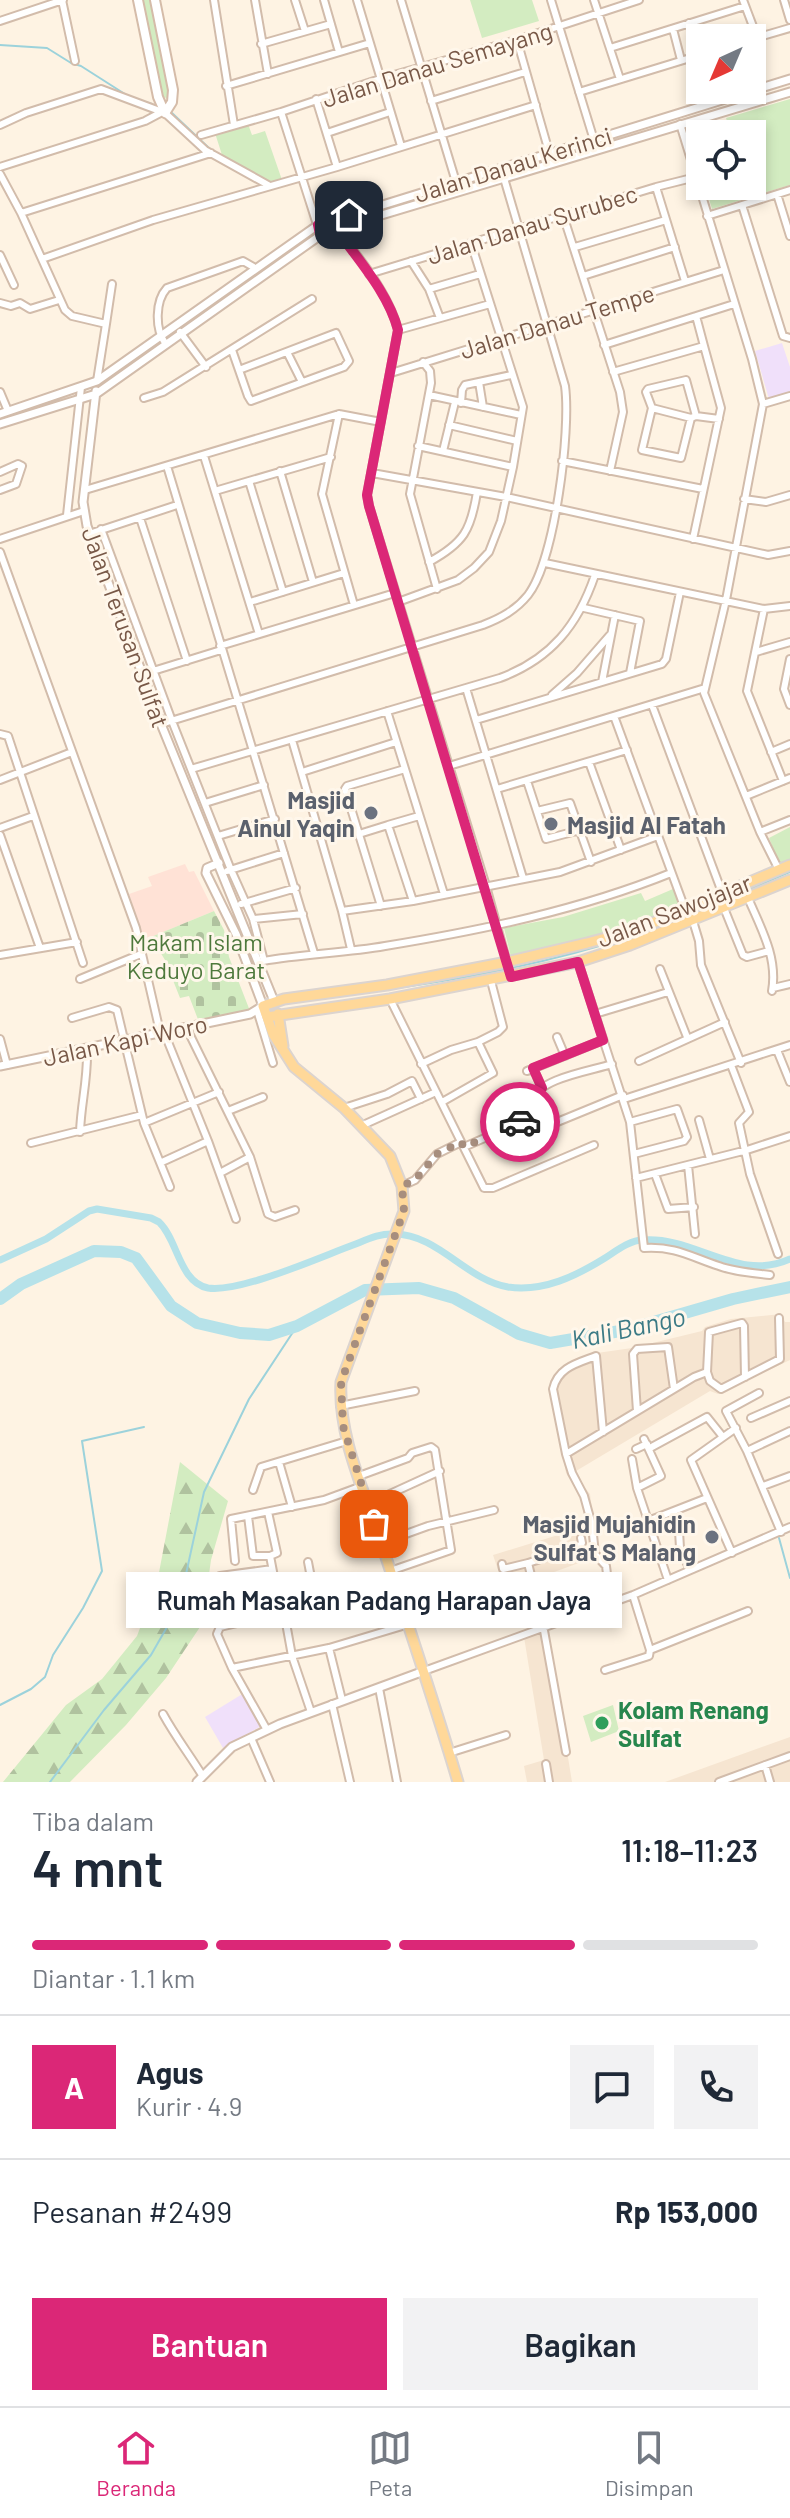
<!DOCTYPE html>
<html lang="id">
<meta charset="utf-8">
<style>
body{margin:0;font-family:Barlow,sans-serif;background:#f2f2f3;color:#1f2937;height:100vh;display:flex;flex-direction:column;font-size:30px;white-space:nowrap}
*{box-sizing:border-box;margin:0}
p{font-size:26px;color:#747a83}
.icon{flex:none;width:44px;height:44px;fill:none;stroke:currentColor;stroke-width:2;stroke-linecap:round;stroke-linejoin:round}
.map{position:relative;height:1782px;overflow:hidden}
.sheet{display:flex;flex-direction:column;background:#fff;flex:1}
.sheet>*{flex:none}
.needle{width:52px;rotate:224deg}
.controls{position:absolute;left:686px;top:24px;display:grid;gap:16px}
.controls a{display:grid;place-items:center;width:80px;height:80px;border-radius:0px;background:#fff;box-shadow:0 4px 12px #0003;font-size:40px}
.pin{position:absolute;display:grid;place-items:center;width:68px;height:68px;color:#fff;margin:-34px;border-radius:16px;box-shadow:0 4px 12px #0006}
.courier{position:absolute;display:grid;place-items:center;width:80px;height:80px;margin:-40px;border:6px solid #db2777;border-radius:50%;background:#fff;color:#222;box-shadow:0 2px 10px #0007}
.bubble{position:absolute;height:56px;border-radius:0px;background:#fff;box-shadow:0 4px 12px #0003;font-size:26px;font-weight:600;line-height:56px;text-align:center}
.head em{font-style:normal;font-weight:600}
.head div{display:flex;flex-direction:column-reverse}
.head{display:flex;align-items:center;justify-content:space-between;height:136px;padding:0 32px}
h1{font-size:52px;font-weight:600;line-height:60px}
.bar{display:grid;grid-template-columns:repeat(4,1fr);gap:12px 8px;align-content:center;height:96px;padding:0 32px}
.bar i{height:10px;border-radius:6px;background:#e0e1e3}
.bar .selected{background:#db2777}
.bar p{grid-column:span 4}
.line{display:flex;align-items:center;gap:20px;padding:0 32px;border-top:2px solid #e0e1e3}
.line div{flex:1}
.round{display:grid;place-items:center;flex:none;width:84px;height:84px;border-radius:0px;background:#f2f2f3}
.cta{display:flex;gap:16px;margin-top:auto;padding:16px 32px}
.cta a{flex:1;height:92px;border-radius:0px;background:#db2777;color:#fff;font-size:32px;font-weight:600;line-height:92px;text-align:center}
.cta a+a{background:#f2f2f3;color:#1f2937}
.dock{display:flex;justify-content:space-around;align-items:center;height:112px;border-top:2px solid #e0e1e3;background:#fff;font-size:22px;color:#747a83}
.dock a{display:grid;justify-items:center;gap:4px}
.dock .selected{color:#db2777}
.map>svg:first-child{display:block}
.residential{fill:#f6e5d1}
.commercial{fill:#ffe2d6}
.education{fill:#f0e0fa}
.green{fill:#d3ecc1}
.forest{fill:url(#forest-firs)}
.cemetery{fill:url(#cemetery-stones)}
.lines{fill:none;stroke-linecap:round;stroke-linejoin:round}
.stream{stroke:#9cd2db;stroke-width:2}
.canal{stroke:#b6e2e9;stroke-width:7}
.river{stroke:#b6e2e9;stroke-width:12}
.minor-casing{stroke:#d2bcab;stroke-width:10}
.tertiary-casing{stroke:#d2bcab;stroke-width:11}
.secondary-casing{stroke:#d5bca9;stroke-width:12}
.primary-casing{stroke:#dcd4cf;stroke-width:13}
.minor{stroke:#fff;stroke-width:6}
.tertiary{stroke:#fff;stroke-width:7}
.secondary{stroke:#fff;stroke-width:8}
.primary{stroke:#ffd899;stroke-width:9}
.done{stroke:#a78e7e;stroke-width:8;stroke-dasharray:0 14.4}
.route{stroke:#db2777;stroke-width:10}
.worship-dot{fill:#6b7280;stroke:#fff7eb;stroke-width:3}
.leisure-dot{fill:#2e9e5b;stroke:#fff7eb;stroke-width:3}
.labels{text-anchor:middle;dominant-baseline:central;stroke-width:6;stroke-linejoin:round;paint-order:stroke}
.street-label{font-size:24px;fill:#785847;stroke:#fff7eb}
.worship-label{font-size:24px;font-weight:bold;fill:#5b616d;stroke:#fff7eb;text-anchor:end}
.park-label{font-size:24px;fill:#4e793c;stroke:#fff7eb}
.leisure-label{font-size:24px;font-weight:bold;fill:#27864d;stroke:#fff7eb;text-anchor:start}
.water-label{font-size:26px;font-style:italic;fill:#3c7b86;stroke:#fff7eb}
</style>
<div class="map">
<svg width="790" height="1782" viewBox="0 0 790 1782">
<defs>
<pattern id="forest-firs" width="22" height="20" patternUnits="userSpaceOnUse" patternTransform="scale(2)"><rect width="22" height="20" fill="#d3ecc1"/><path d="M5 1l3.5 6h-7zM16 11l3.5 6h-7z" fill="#b0c29f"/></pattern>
<pattern id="cemetery-stones" width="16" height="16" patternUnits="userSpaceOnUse" patternTransform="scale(2)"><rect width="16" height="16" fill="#d3ecc1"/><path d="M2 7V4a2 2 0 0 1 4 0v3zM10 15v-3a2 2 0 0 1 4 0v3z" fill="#b0c29f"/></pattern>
</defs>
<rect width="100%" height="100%" fill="#fef3e3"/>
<path class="residential" d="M 781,1314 L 785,1322 L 790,1322 L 790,1360 L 718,1394 L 710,1391 L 576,1471 L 577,1478 L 590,1494 L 598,1551 L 610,1569 L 609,1576 L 603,1585 L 609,1598 L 603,1601 L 596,1583 L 604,1575 L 603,1569 L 592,1559 L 581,1499 L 566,1473 L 550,1381 L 563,1368 L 597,1353 L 632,1348 L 702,1331 L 705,1327 L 731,1319 Z
M 584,1527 L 587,1560 L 535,1579 L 546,1622 L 540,1624 L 530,1589 L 507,1597 L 493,1555 Z
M 547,1628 L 572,1782 L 527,1782 L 524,1766 L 544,1760 L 524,1637 Z
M 790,1737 L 790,1782 L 665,1782 Z"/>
<path class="commercial" d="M 185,864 L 189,872 L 194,871 L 214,911 L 144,940 L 129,894 L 152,886 L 148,877 Z"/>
<path class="education" d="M 782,343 L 790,367 L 790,392 L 769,399 L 755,351 Z
M 244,1693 L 263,1725 L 223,1748 L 205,1717 Z"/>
<path class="green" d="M 142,0 L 151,0 L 169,91 L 167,99 L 161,94 Z
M 470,0 L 532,0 L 539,21 L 482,38 Z
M 790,99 L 790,185 L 712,209 L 705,186 L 752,186 L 752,134 L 716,134 L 729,127 L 726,118 Z
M 248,124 L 252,135 L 265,131 L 282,180 L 270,182 L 222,155 L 215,133 Z
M 790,827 L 790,861 L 780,865 L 769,838 Z
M 673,889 L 681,908 L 645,923 L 609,934 L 511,957 L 504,928 L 563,917 L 641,893 L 645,901 Z
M 613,1705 L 619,1731 L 591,1742 L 583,1716 Z"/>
<path class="forest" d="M 180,1462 L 228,1501 L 211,1560 L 202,1624 L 166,1678 L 126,1725 L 70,1782 L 3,1782 L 66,1705 L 102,1679 L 137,1636 L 157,1583 Z"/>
<path class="cemetery" d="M 214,911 L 224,930 L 229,957 L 250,1011 L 199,1022 L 189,996 L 180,998 L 165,960 L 151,937 Z"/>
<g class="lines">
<path class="stream" d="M 0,45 L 47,48 L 71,63 L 81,66 L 128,96
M 138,100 L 152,104
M 172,113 L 211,150
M 727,899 L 790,872
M 674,919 L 721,901
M 288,1003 C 403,988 521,973 631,936
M 779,1538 L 790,1578
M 0,1705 L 31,1689 L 45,1677 L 53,1655 L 83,1608 L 102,1571 L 82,1441 L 144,1427
M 50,1782 L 104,1710 L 151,1655 L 179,1606 L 204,1492 L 249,1399 L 297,1326"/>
<path class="canal" d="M 0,1260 L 46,1239 L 89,1211 L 97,1209 L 151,1218 L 159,1222 C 178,1240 179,1282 208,1288 C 240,1293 320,1257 353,1245 C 366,1240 380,1233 394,1234 C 438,1234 466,1280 508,1287 C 544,1292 576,1276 605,1258 C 616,1251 630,1240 643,1240 C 695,1236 739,1283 790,1259"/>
<path class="river" d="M 0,1299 L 21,1284 L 94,1251 L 121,1252 L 136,1258 L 171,1306 L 197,1323 L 240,1333 L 269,1335 L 297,1326 L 365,1290 L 419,1288 L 454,1298 L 519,1334 L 550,1343 L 626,1330 L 733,1299 L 790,1287"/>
<g class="minor-casing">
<path id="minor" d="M 62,0 L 75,61
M 214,0 L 234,125
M 255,0 L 268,74
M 295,0 L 305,31
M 324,0 L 339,52
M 357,0 L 401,146
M 401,0 L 456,182
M 551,0 L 597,150
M 594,0 L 620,79
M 743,0 L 757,37
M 784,0 L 790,20
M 0,21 L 63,0
M 689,23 L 700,60
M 673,29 L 681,60
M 752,39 L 790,28
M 517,40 L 549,152
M 261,44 L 331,24
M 610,48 L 745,6
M 226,86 L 370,43
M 708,90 L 712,103
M 579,92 L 700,55
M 316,99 L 337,167
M 431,101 L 525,72
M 281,112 L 320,234
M 680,124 L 752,359 L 763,404 L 726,600 L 704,693 L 760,832 L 779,870
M 0,125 L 26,113 L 101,89 L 165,113 L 205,150 L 270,186
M 327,133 L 390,112
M 201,135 L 281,112 L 380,79 L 517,40 L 639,0
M 0,167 L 145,121 L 162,112
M 0,174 L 21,213 L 65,310 L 72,316 L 106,324 L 97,381
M 656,187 L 685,281
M 777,194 L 790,236
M 742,205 L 783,336 L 790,338
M 21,213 L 211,153
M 563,215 L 620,392 L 623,412 L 610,471
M 707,216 L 790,190
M 336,229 C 359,257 389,294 398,330 L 367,495 L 369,506 L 486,886 L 511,977
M 575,247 L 666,220
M 0,255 L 14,285
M 42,259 L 153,220 L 337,167 L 536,105
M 411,261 L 429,289 L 440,318
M 369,274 L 656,187 L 696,177
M 583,276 L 675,247
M 429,289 L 480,274
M 0,303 L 11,306 L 20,303 L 30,309 L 59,300
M 106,324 L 112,284
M 398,330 L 490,304
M 180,332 L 206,367
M 165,343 C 155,329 155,301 167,288 L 243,261 L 255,268
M 604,345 L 696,316
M 232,350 L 248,396 L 251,401 L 344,367 L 349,361 L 336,333 L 239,370
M 287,352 L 302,382
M 423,362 L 430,371 L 431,383 L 410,494 L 437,589
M 613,372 L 704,346 L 696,316 L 734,304
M 391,373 L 724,270
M 479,382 L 483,407
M 0,392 L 8,411
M 429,395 L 521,415
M 144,398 L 163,392 L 312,299
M 461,403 L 462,390 L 465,385 L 511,375
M 763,404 L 790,396
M 652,408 L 691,418 L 696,416 L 719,419
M 339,414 L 322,494 L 354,605
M 691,418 L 681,458 L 642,450 L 652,408 L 646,392 L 648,389 L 686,380 L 696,416
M 449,425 L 517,441
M 418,446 L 513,467
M 443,451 L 455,402
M 204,456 L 259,634
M 562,461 L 703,489
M 167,466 L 314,953
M 280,471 L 313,582
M 0,472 L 18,464 L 22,466 L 16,484 L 0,490
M 372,473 L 506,497 L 768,555 L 790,551
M 249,481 L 283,592
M 85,490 L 339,414 L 381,422
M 215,491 L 331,457
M 744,499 L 766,502 L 790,495
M 67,515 L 81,387
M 140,518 L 187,661
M 101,529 L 172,721 L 231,870 L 253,919 L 264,961
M 89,534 L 177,505
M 0,539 L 84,511
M 693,539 L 721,408 L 704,346
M 0,552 L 136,928 L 160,1032
M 429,562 C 464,543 471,530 477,492
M 545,563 L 764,609 L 790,606
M 250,602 L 344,573
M 398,602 L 458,580 L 474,568 L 489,552 L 501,521 L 513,467 L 523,407 L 471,243
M 584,608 L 640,621 L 630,673
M 764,609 L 747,691 L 783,781
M 220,646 L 395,593
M 756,652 L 790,642
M 790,659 L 784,689 L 790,705
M 153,671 L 221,650
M 602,682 L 615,615
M 466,688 L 523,878
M 552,695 L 577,673 L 610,635
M 652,705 L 720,887 L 725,903 L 724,908 L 743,955 L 747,957 L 769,951
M 387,711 L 444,894
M 614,716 L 685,909
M 476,720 L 662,664 L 666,659 L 680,592
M 161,724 L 483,625 C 501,618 516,610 528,595 C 555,560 571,430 565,386 L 501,168
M 0,734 L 8,736 L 83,963
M 292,740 L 342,911 L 351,949
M 771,752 L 790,744
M 589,762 L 621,850
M 449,766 L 705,688
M 191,769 L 500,678 C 551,659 578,625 595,575
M 302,772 L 396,742
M 0,780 L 72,752
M 527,781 L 546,839 L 580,830
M 497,789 L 627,750
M 746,796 L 790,778
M 205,803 L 264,785
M 537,811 L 570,803 L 591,862
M 388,825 L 419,816
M 0,828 L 33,816
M 760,832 L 790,820
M 359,834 L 388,825 L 413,901
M 0,835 L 40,948
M 218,836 L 275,819
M 227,871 L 284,853
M 748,898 C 761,928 778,958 772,991
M 241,904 L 296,888
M 381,906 L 345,789 L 347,786 L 405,769
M 342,911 L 413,901 L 560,872 L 658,836
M 253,919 L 303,914
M 693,921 L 699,941 L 701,965 L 741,1063
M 0,955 L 77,942
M 263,961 C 303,954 345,953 385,946 C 483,930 579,910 671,873
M 578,962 L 630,1122 L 644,1248 C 676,1246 691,1257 719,1266 C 735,1272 753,1273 770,1275
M 660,969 L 687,1037
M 80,979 L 141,954
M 773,988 L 790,984
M 390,999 L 484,1188 L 493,1188 L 594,1145
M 257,1010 L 273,1063
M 595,1014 L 668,992
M 72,1018 L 109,1007 L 117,1010 L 144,1123 L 170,1187
M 186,1027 L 250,1157 L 268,1214 L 275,1217 L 295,1210
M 164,1032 L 208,1141 L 236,1219
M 557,1037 L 565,1056
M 0,1039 L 7,1065
M 478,1042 L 498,1032 L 503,1027 L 491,981
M 777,1050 L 790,1082
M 639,1061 L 725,1022
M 421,1064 L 451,1050 L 478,1042 L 493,1073 L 442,1102
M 731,1065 L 749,1112 L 739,1123 L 750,1174 L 778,1254
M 533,1068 L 542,1088
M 527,1071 L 603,1040
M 624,1099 L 790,1045
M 344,1108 L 387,1094 L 412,1081 L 421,1099
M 228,1111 L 263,1097
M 538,1116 L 531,1101 C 539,1078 591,1071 612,1064
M 699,1120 L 710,1159
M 630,1122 L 677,1109 L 687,1137 L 684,1141 L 634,1154
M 144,1123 L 219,1092
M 363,1125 L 436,1092
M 80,1132 C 81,1103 88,1079 87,1049
M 31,1143 L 142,1115
M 464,1147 L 535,1116 L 538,1116 L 545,1127 L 623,1095
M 162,1162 L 208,1141
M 688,1165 L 695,1234
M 220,1173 L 250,1157
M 655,1174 L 668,1209 L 694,1207
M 636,1178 L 747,1150 L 790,1136
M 402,1186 L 415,1180 L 437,1154 L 461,1142
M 707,1372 L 709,1332 L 742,1323 L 744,1326 L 745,1377
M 759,1393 L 726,1411 L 747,1451 L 781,1532
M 340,1406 L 415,1391
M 637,1411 L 633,1354 L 637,1349 L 668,1347 L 674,1389
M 751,1418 L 790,1401
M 650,1448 L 707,1417 L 723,1437
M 636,1449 L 647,1444
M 747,1451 L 790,1431
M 566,1454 L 553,1389 C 558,1367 578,1363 596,1356 L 603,1432
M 632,1459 L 637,1488 L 668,1580
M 279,1462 L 292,1507
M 359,1476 L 408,1458 L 412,1453 L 431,1447 L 435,1450 L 451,1550 L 390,1571
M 763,1486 L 790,1476
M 637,1488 L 661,1476 L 644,1439
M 253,1490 L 261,1467 L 347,1441
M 368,1504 L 440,1471
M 248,1516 L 253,1556 L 270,1556
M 648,1521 L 707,1498
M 679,1531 L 680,1548 L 690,1570
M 381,1543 L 428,1526 L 494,1510
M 732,1553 L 691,1460 L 736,1428
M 235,1561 L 231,1519 L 324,1500 L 362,1486
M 308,1562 L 316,1604
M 502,1564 L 503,1569 L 528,1563
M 220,1576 L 272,1569
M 633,1595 L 650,1650
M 607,1603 L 601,1587 L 607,1574 L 606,1566 L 595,1554 L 592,1525 L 584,1496 L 572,1473 L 566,1454 L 694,1377 L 707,1372 L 710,1381 L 721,1389 L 780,1359 L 779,1318
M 284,1612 L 292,1656 L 311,1712
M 241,1621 L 236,1598 L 272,1591 L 276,1587 L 270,1556 L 277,1553 L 268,1512
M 329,1648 L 342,1700
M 232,1668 L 329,1648 L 409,1624
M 605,1670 L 649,1656 L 650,1650 L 748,1611
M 424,1671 L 633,1595 L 790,1527
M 379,1688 L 397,1782
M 332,1704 L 350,1782
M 163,1714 C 175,1736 189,1754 202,1775
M 267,1730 L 232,1668 L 217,1634 L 220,1627 L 394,1586
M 251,1738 L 270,1782
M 566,1752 L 543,1625 L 528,1563 L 578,1547 L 582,1543 L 581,1538
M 449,1753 L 506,1735
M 546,1764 L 549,1782
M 765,1765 L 770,1782
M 719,1782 L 790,1756"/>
</g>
<g class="tertiary-casing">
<path id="tertiary" d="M 96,391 L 83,502 L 87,526 L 161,724 L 274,1001
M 0,414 L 97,381 L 318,225 L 790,79
M 0,424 L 96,394 L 325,232 L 790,92
M 0,1066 L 250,1014 L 263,1006 L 236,934 L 206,873 L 207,868 L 219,863
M 197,1782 L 232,1747 L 280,1724 L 424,1671"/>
</g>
<g class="secondary-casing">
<path id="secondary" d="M 138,0 L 158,97 L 165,113
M 155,0 L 173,90 L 172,102 L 165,113"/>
</g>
<g class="primary-casing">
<path id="primary" d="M 278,1014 L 283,1046
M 267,1017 L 390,999 L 578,962 L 630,945 L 790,880
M 458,1782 C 434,1701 407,1622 381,1542 C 364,1490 338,1437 341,1382 L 404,1211 L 402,1186 L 390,1156 L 344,1108 L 294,1067 L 273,1034 L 263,1006 L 284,999 L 387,985 L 502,963 L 587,943 L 636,930 L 790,865"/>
</g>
<use href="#minor" class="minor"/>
<use href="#tertiary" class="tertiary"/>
<use href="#secondary" class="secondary"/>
<use href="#primary" class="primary"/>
</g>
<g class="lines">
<path class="done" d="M 374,1524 L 343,1426 L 341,1382 L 404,1211 L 402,1186 L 415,1180 L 437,1154 L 461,1142 L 464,1147 L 520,1122"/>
<path class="route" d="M 349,215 L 318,225 L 320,234 L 336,229 L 340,234 C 361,263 389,295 398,330 L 367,495 L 369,506 L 511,977 L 578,962 L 603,1040 L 533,1068 L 542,1088 L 531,1098 L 538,1116 L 520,1122"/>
</g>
<g class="worship-dot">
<circle cx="371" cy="813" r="8"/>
<circle cx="551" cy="824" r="8"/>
<circle cx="712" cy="1537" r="8"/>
</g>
<circle class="leisure-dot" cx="602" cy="1723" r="8"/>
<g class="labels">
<g class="street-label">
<text transform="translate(437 64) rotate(-17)">Jalan Danau Semayang</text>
<text transform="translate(513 164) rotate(-17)">Jalan Danau Kerinci</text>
<text transform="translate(532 224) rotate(-17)">Jalan Danau Surubec</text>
<text transform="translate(557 321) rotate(-17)">Jalan Danau Tempe</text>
<text transform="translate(126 627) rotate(70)">Jalan Terusan Sulfat</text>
<text transform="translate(674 910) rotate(-21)">Jalan Sawojajar</text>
<text transform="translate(125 1040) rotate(-12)">Jalan Kapi Woro</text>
</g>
<g class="worship-label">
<text x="355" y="799">Masjid<tspan x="355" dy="28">Ainul Yaqin</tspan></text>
<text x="567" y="824" text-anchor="start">Masjid Al Fatah</text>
<text x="696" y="1523">Masjid Mujahidin<tspan x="696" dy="28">Sulfat S Malang</tspan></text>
</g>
<g class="park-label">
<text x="196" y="941">Makam Islam<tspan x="196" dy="28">Keduyo Barat</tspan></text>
</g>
<g class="leisure-label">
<text x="618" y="1709">Kolam Renang<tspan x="618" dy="28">Sulfat</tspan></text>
</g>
<g class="water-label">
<text transform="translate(628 1327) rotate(-12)">Kali Bango</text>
</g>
</g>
</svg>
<div class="controls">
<a><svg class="needle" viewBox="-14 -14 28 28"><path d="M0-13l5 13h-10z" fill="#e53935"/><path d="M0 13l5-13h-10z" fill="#747a83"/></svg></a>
<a><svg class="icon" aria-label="locate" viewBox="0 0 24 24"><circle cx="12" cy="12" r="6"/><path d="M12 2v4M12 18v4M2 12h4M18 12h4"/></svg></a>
</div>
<div class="pin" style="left:374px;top:1524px;background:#ea580c"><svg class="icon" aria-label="bag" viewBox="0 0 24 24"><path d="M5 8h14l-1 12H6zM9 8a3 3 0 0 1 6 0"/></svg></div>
<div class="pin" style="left:349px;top:215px;background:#1f2937"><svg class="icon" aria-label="home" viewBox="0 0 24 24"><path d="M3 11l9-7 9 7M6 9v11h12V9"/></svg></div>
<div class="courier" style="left:520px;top:1122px"><svg class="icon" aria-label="car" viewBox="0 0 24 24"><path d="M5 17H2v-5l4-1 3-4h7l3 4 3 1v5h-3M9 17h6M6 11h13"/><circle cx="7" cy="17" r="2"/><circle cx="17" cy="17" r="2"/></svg></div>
<div class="bubble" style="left:126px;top:1572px;width:496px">Rumah Masakan Padang Harapan Jaya</div>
</div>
<section class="sheet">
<div class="head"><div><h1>4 mnt</h1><p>Tiba dalam</p></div><em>11:18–11:23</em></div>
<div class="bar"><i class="selected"></i><i class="selected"></i><i class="selected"></i><i></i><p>Diantar · 1.1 km</p></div>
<div class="line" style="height:144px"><b class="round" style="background:#db2777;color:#fff">A</b><div><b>Agus</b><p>Kurir · 4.9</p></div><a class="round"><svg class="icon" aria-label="chat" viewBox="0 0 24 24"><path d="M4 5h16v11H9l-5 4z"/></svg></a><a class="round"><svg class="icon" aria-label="phone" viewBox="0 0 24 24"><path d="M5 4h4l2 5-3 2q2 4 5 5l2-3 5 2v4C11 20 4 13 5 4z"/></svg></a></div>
<div class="line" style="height:104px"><div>Pesanan #2499</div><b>Rp 153,000</b></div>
<div class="cta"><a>Bantuan</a><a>Bagikan</a></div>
</section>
<nav class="dock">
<a class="selected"><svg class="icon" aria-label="home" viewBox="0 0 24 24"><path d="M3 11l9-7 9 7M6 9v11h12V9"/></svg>Beranda</a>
<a><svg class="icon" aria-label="map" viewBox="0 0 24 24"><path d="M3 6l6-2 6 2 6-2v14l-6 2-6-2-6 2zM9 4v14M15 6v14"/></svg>Peta</a>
<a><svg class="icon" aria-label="saved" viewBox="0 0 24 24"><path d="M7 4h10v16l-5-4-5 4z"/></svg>Disimpan</a>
</nav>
